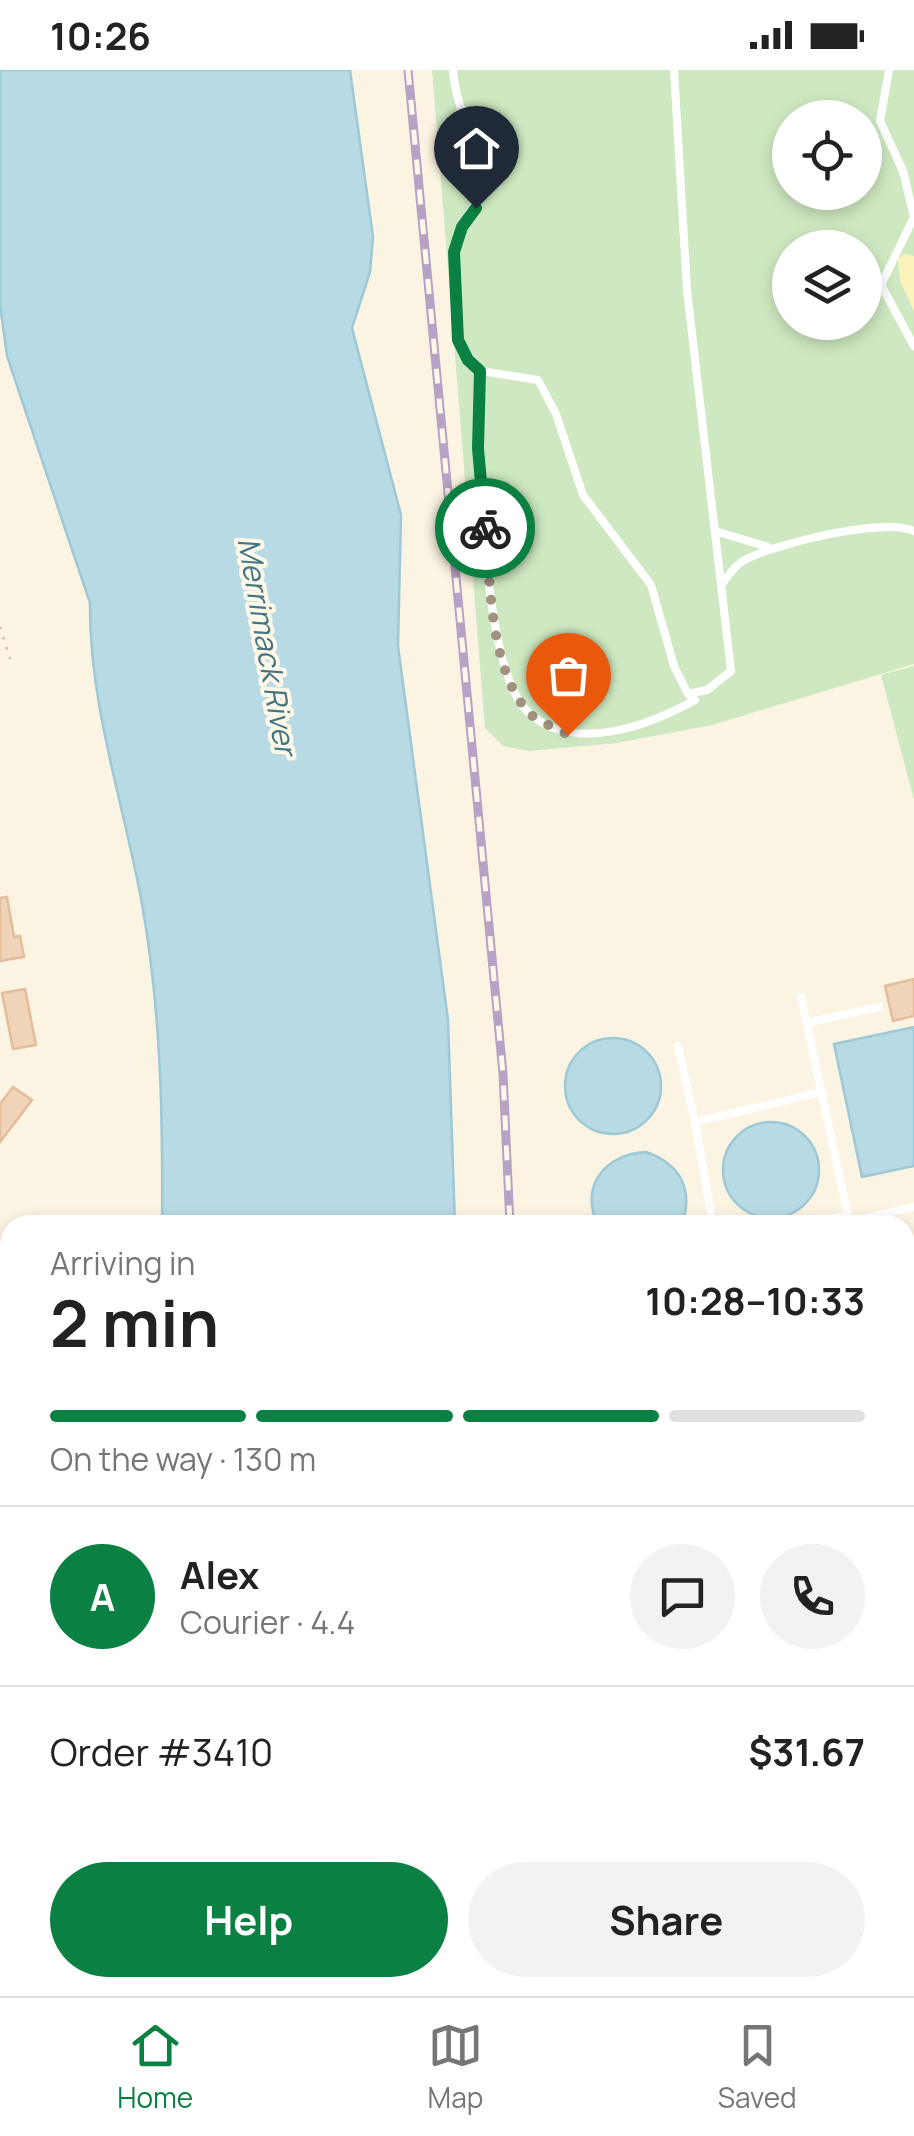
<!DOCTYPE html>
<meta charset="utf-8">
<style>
body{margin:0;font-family:Manrope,sans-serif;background:#f2f2f2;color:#222;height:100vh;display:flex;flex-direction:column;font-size:38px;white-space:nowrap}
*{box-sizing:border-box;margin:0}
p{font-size:32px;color:#767676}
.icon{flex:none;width:55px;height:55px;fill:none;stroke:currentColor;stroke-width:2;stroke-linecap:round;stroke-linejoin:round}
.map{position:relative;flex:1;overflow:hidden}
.panel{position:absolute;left:0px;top:1145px;width:915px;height:782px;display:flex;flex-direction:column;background:#fff;border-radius:30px 30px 0 0;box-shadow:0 5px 15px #0003}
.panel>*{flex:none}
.tools{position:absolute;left:772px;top:30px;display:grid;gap:20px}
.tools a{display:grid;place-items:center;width:110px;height:110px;border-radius:50%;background:#fff;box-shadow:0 5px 15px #0003;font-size:50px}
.pin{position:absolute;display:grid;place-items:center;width:85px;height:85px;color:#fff;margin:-102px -42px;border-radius:50% 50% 50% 0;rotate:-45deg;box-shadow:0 0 10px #0007}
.pin .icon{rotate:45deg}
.courier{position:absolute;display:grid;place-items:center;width:100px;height:100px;margin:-50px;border:8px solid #0b8043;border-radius:50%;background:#fff;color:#222;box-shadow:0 2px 12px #0007}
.head em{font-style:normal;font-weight:700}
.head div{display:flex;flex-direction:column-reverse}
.head{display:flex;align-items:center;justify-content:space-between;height:170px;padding:0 50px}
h1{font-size:65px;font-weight:700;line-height:75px}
.bar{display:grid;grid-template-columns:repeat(4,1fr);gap:15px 10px;align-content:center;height:120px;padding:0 50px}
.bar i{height:12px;border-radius:8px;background:#e0e0e0}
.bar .selected{background:#0b8043}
.bar p{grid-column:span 4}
.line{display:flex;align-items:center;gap:25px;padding:0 50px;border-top:2px solid #e0e0e0}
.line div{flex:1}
.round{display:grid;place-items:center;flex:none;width:105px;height:105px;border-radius:52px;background:#f2f2f2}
.primary-button{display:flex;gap:20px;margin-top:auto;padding:20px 50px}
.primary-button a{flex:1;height:115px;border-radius:60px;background:#0b8043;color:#fff;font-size:40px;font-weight:700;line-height:115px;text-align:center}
.primary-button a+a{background:#f2f2f2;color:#222}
.status{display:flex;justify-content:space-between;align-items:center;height:70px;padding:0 50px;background:#fff;direction:ltr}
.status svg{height:28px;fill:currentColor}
.tab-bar{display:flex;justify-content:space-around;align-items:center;height:140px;border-top:2px solid #e0e0e0;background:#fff;font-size:28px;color:#767676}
.tab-bar a{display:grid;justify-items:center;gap:5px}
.tab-bar .selected{color:#0b8043}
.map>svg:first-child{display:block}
.green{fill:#cee9c1;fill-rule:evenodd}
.sand{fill:#fbf2bc}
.water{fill:#b7dae4;stroke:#9dc9d6;stroke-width:2.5}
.building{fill:#f0d4ba;stroke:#e3bc9a;stroke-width:2.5}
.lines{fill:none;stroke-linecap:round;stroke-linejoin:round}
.path{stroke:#d5b79d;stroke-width:2.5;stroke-dasharray:2.5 8;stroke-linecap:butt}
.lane{stroke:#fff;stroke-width:8}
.rail-casing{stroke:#b7a1c4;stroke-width:9}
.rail{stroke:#fff7e7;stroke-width:5;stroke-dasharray:15;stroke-linecap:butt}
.done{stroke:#a2917f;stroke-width:10;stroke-dasharray:0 18}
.route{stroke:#0b8043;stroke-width:12}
.labels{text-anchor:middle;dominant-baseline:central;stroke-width:8;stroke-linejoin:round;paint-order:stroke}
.water-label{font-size:30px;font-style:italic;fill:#437585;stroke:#fff7e7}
</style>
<div class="status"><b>10:26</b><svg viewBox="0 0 49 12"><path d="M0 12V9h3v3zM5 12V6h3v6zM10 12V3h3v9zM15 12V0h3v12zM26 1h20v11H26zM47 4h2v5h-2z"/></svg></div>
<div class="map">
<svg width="914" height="1926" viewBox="0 0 914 1926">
<rect width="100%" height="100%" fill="#fcf4e2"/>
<path class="green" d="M 432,0 L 914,0 L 914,594 L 712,655 L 617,673 L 528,681 L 503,676 L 485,658 ZM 790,48 L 865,48 L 865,122 L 790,122 ZM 790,178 L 865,178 L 865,252 L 790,252 Z
M 914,596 L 914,730 L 881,605 Z
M 914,1571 L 914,1709 L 905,1715 L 905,1572 Z"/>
<path class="sand" d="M 904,184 L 914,186 L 914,241 L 900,211 L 898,189 Z"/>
<path class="water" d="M 0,0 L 350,0 L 373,167 L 370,202 L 352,258 L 401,445 L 398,576 L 448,950 L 455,1155 L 162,1155 C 163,1048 161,940 142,834 C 124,734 89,636 90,533 L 7,286 L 0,235 Z
M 914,957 L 914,1096 L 862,1107 L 834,974 Z
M565 1016a48 48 0 1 1 96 0a48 48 0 1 1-96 0Z
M723 1100a48 48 0 1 1 96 0a48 48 0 1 1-96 0Z
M 646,1082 C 680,1094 694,1119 682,1154 L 598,1155 C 579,1116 605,1084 646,1082 Z
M 49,1918 L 398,1918 L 397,1926 L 47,1926 Z"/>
<path class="building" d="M 7,827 L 14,867 L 20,866 L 24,887 L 0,891 L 0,828 Z
M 914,909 L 914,946 L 893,951 L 885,916 Z
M 25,919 L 36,975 L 13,979 L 2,923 Z
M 13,1017 L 32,1030 L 0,1072 L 0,1034 Z"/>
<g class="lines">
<path class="path" d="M 0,557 L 10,589
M 905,1530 L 914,1529"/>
<path class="lane" d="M 453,0 C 456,40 477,71 481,105 C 484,129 467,142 460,162 C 452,185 452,246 458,270 C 461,283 471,293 481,301
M 674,0 L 687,220 L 731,601 L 707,620 L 688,624 L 674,596 L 651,515 L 583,425 L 556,344 L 538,310 L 481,301 C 478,368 480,601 530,644 C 576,683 648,656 695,630 L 688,624
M 889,0 L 880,51 L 903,101 L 914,147 L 881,215 L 914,276
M 715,461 L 768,477
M 722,514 C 728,506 734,496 743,491 C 773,474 883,447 914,461
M 801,927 L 850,1155
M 807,953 L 879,937
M 678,976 L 695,1052
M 849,1152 L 914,1137
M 713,1155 L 695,1052 L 821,1022
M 805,1155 L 848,1145
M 905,1261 L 914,1297
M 905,1356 L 914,1355
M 906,1469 L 914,1468
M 0,1677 L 10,1687
M 905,1795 L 914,1792
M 832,1926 L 834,1918"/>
<g class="rail-casing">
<path id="rail" d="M 408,0 L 503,1004 L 510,1155
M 463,1926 L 465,1918"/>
</g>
<use href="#rail" class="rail"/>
</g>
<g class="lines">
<path class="done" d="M 485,458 C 491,515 489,594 527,641 C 536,651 556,658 568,665"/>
<path class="route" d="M 476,138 L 462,157 L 454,182 L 458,270 L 468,290 L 480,301 L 478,378 L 485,458"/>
</g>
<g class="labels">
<g class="water-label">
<text transform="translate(268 576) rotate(80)">Merrimack River</text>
</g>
</g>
</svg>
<div class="tools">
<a><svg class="icon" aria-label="locate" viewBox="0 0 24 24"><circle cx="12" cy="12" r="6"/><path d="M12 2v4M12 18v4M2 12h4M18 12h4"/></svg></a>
<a><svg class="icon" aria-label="layers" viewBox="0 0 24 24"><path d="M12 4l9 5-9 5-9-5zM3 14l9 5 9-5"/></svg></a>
</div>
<div class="pin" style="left:568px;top:665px;background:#ea580c"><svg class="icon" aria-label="bag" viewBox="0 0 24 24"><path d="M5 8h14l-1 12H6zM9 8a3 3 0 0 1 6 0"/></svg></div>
<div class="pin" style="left:476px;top:138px;background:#1f2937"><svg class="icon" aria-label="home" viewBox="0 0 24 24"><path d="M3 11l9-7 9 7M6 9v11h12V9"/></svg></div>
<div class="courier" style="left:485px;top:458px"><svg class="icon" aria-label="bike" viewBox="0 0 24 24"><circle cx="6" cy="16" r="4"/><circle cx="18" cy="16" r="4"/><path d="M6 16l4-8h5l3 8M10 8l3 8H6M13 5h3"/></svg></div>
<section class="panel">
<div class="head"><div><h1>2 min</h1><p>Arriving in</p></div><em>10:28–10:33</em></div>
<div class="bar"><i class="selected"></i><i class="selected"></i><i class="selected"></i><i></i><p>On the way · 130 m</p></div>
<div class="line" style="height:180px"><b class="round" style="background:#0b8043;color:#fff">A</b><div><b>Alex</b><p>Courier · 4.4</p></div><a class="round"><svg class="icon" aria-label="chat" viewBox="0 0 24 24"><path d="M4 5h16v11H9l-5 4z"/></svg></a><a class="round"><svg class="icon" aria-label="phone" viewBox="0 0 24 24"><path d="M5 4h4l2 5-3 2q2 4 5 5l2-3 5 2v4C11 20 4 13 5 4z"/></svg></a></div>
<div class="line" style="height:130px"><div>Order #3410</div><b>$31.67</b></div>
<div class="primary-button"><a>Help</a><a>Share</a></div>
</section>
</div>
<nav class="tab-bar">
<a class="selected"><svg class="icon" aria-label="home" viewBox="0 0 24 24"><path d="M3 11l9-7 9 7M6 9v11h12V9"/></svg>Home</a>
<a><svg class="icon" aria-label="map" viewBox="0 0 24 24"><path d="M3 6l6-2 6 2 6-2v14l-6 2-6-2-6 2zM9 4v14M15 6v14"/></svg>Map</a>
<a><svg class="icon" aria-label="saved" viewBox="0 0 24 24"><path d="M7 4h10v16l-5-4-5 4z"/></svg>Saved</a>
</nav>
